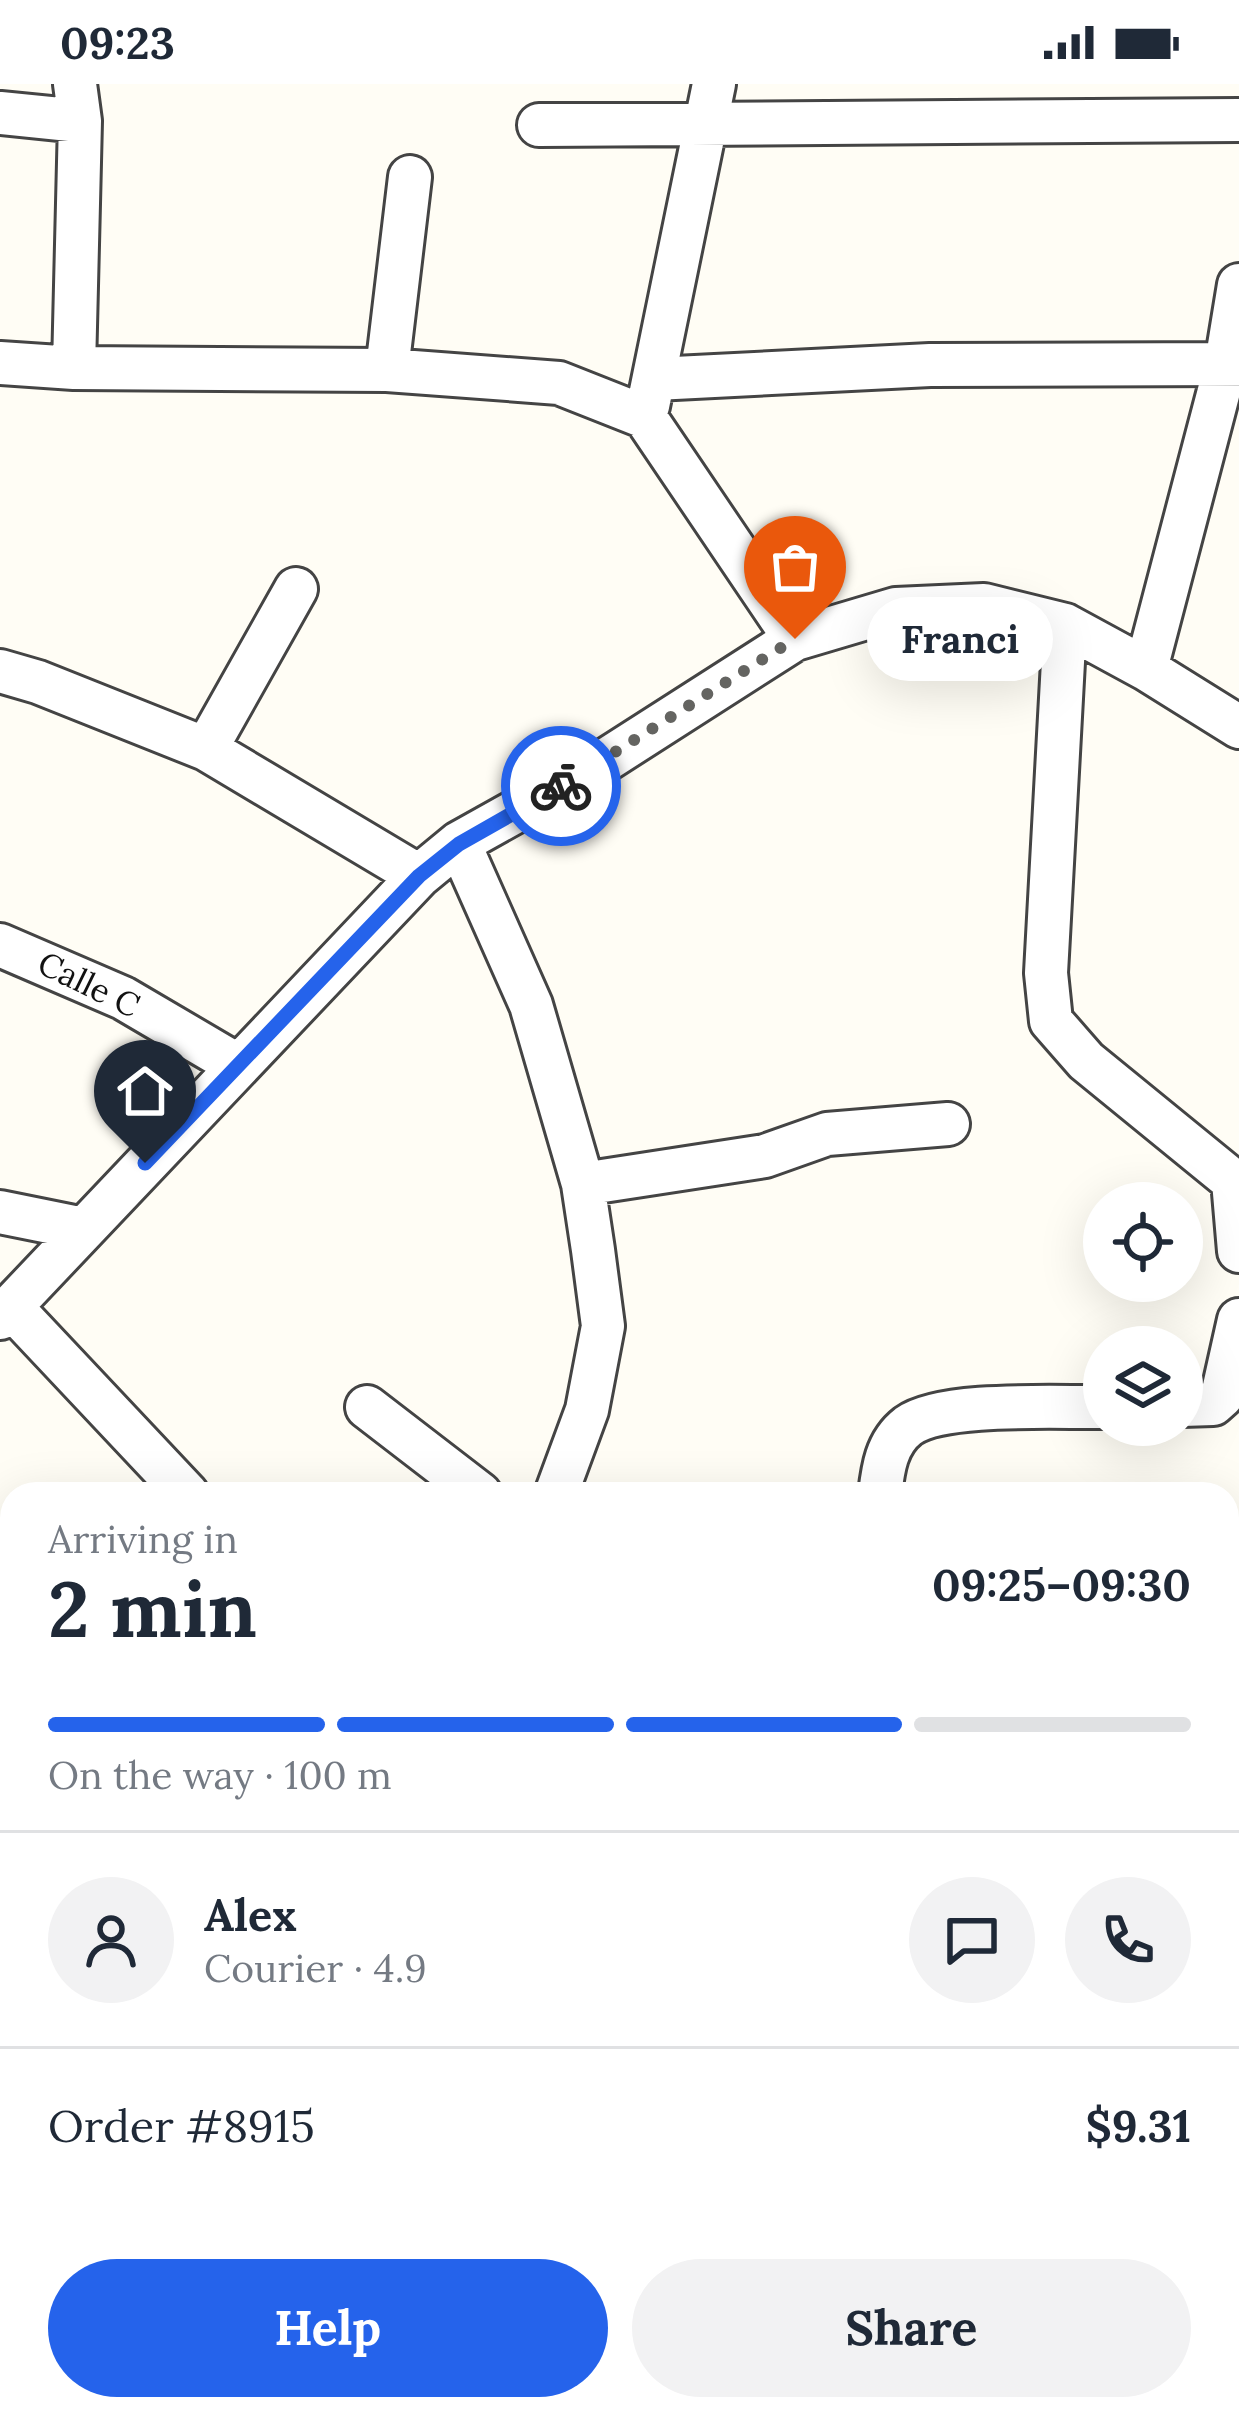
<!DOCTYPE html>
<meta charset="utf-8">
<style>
body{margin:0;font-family:Lora,serif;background:#f2f2f3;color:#1f2937;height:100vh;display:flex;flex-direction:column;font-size:45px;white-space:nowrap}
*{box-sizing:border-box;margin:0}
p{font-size:39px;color:#747a83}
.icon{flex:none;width:66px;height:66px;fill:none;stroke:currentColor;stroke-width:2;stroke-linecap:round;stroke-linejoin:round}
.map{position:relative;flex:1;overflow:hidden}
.sheet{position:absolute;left:0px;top:1398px;width:1239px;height:939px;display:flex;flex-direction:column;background:#fff;border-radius:36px 36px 0 0;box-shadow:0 12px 48px #0002}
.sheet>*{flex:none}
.tools{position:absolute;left:1083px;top:1098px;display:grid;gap:24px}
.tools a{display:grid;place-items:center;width:120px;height:120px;border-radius:50%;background:#fff;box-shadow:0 12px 48px #0002;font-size:60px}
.pin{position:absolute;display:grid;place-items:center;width:102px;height:102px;color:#fff;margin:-123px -51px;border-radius:50% 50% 50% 0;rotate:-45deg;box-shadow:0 0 12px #0007}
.pin .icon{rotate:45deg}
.courier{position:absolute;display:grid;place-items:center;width:120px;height:120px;margin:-60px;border:9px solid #2563eb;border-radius:50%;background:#fff;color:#222;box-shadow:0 3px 15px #0007}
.bubble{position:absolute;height:84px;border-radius:42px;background:#fff;box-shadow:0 12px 48px #0002;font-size:39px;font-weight:800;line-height:84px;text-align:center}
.head em{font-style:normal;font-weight:800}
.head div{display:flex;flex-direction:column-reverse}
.head{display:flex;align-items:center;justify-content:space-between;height:204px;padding:0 48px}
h1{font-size:78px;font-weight:800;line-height:90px}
.bar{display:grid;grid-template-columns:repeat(4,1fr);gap:18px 12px;align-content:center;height:144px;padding:0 48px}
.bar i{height:15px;border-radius:9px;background:#e0e1e3}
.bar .selected{background:#2563eb}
.bar p{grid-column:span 4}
.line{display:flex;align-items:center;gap:30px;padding:0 48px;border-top:3px solid #e0e1e3}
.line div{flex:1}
.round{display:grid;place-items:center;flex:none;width:126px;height:126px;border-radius:63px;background:#f2f2f3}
.primary-button{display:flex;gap:24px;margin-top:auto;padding:24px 48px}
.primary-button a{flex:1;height:138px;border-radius:72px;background:#2563eb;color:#fff;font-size:48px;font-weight:800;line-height:138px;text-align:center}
.primary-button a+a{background:#f2f2f3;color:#1f2937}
.status{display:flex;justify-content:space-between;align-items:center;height:84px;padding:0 60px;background:#fff;direction:ltr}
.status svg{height:33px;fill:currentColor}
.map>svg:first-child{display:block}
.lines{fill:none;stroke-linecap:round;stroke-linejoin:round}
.street-casing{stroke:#444;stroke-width:48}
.street{stroke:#fff;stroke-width:42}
.done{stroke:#646461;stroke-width:12;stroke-dasharray:0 21.6}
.route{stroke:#2563eb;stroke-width:15}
.labels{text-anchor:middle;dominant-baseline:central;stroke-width:12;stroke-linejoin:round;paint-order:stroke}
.street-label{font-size:33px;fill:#111;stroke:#fff}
</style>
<div class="status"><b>09:23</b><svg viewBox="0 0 49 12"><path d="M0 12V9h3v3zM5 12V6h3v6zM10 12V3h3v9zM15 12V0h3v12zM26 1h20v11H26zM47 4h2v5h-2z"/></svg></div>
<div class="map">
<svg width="1239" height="2336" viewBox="0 0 1239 2336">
<rect width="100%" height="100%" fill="#fffdf5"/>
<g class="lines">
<g class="street-casing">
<path id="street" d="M 0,29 L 80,37
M 539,41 L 1239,36
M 0,279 L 74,284 L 387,286 L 559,299 L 645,333 L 795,555
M 74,284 L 80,37 L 75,0
M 387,286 L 410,93
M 655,295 L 930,281 L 1239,280
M 648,322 L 714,0
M 1065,541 L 1046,889 L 1051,937 L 1086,977 L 1233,1097 L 1239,1167
M 1146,585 L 1226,280 L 1239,201
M 0,587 L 38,598 L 206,665 L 419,792
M 206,665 L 296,505
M 459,759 L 531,921 L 583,1100 L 593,1166 L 603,1242 L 587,1326 L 556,1410
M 0,861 L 123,914 L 237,981
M 583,1100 L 765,1072 L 827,1050 L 948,1040
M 0,1128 L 84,1145
M 11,1223 L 187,1410
M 0,1234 L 419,792 L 459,759 L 595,683 L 795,555 L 896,525 L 984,521 L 1065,541 L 1146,585 L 1239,643
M 1182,1321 L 1213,1320 L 1222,1312 L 1239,1236
M 367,1323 L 480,1410
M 880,1410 C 883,1385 886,1359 908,1342 C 942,1317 1059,1324 1104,1323
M 0,1597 L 12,1612
M 1227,1623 L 1239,1626
M 1227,1719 L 1239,1721
M 0,1871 L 12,1867
M 1227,1877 L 1239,1882
M 1227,1959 L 1239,1957
M 0,2116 L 12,2113
M 32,2325 L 34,2336
M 226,2325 L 228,2336
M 541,2325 L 544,2336
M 897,2325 L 900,2336
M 972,2336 L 978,2325"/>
</g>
<use href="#street" class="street"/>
</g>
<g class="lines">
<path class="done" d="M 561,702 L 795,555"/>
<path class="route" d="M 145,1079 L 419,792 L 459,760 L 561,702"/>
</g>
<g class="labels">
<g class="street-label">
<text transform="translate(89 900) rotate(26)">Calle C</text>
</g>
</g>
</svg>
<div class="tools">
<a><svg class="icon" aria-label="locate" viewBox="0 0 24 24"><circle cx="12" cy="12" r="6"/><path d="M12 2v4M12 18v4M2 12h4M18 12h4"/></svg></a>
<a><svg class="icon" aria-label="layers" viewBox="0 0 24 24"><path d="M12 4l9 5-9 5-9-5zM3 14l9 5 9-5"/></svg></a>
</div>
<div class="pin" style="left:795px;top:555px;background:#ea580c"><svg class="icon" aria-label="bag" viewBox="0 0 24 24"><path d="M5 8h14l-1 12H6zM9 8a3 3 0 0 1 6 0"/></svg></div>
<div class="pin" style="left:145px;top:1079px;background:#1f2937"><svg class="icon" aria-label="home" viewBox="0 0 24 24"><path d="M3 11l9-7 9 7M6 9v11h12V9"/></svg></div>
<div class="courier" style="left:561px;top:702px"><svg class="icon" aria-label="bike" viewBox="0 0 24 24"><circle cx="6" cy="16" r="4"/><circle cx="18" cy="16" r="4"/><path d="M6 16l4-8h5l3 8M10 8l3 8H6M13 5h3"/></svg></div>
<div class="bubble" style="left:867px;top:513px;width:186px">Franci</div>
<section class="sheet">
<div class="head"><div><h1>2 min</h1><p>Arriving in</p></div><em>09:25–09:30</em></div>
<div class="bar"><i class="selected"></i><i class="selected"></i><i class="selected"></i><i></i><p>On the way · 100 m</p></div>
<div class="line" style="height:216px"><a class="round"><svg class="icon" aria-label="person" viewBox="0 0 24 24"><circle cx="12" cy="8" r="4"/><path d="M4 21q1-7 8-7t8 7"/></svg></a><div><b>Alex</b><p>Courier · 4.9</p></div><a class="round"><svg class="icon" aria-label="chat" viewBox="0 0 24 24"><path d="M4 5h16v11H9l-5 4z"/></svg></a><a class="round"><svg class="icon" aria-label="phone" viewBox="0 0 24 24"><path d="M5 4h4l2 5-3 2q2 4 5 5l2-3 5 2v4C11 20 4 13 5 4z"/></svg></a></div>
<div class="line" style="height:156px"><div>Order #8915</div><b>$9.31</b></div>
<div class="primary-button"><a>Help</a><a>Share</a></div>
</section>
</div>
